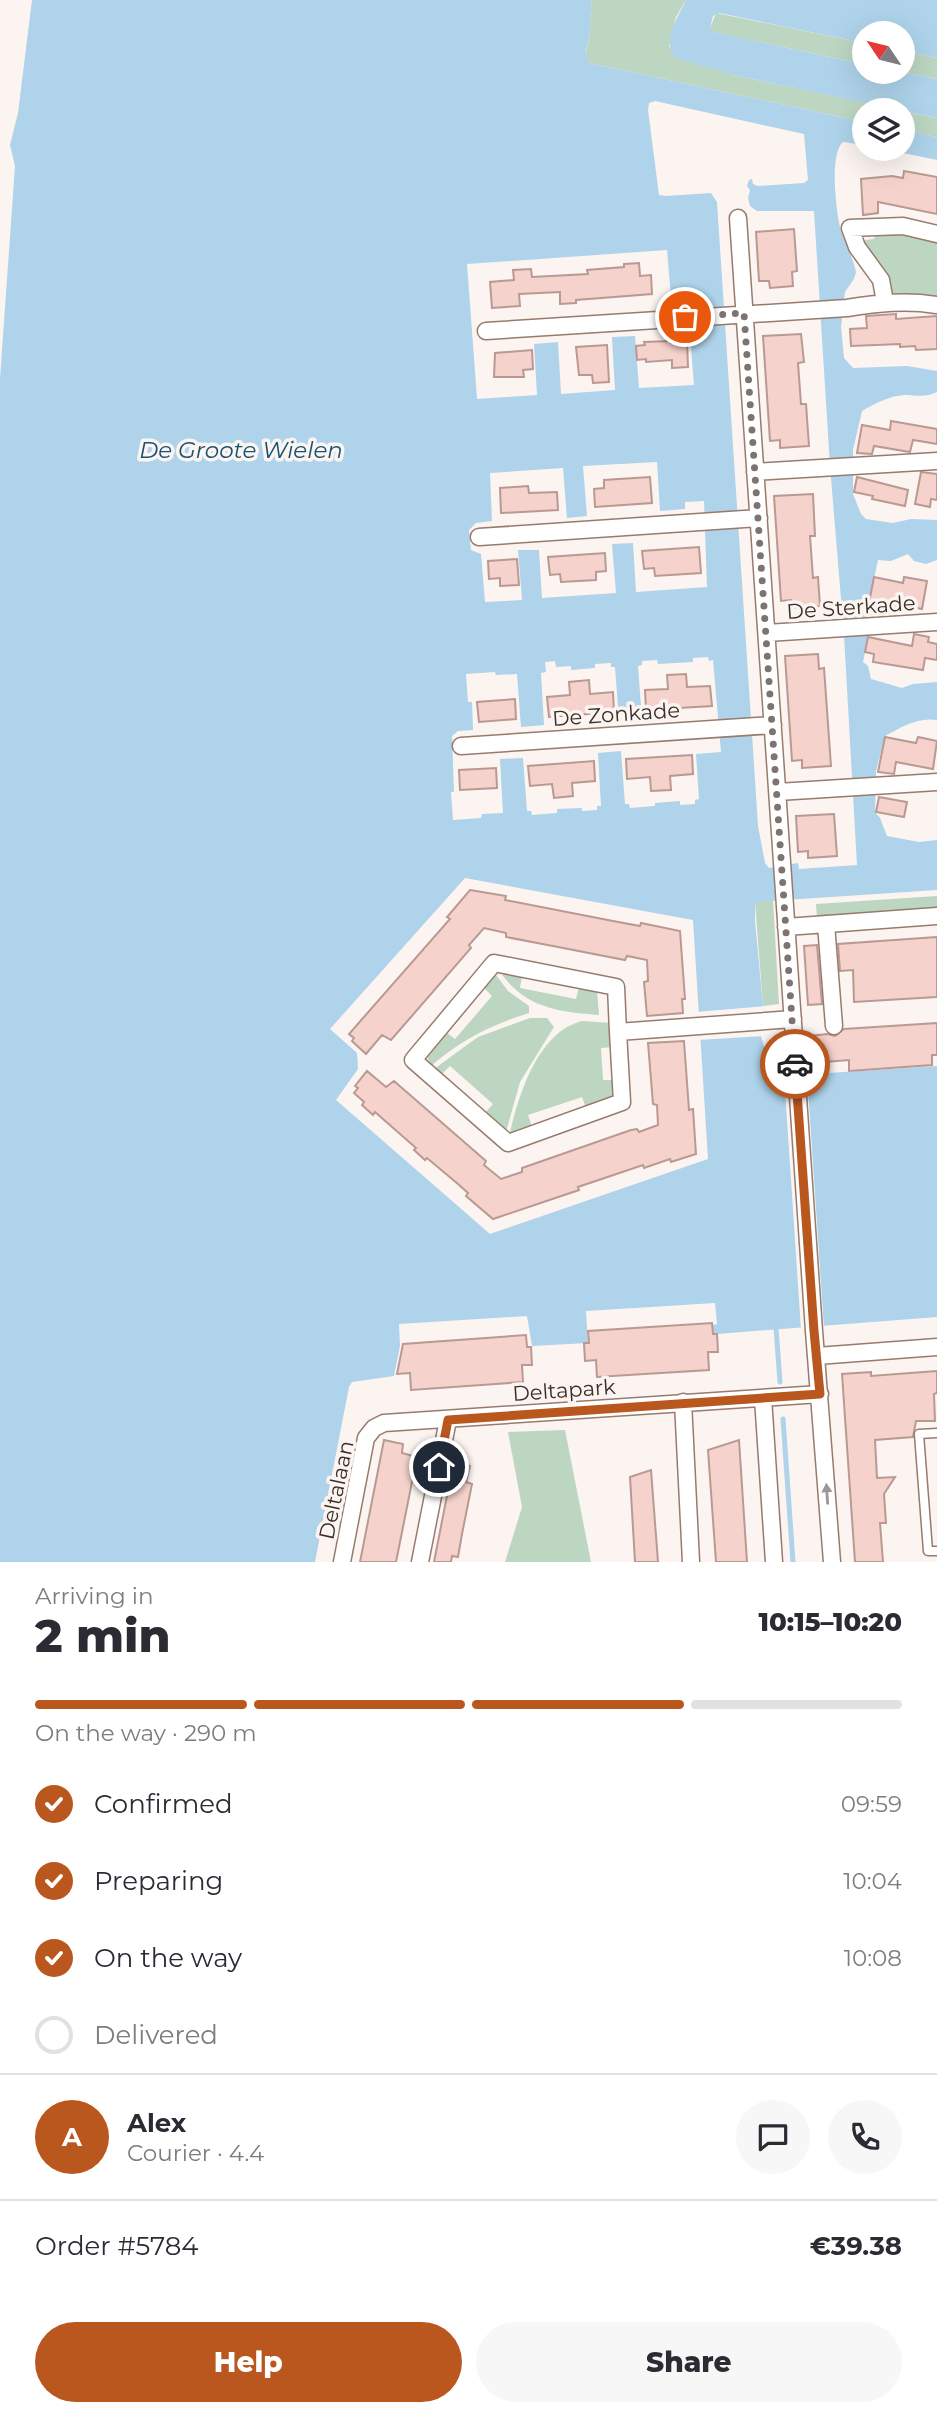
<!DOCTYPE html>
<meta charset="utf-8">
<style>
body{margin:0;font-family:Montserrat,sans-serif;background:#f7f7f7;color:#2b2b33;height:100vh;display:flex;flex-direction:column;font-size:26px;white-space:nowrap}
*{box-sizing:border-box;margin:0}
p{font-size:23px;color:#7c7c81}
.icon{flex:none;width:38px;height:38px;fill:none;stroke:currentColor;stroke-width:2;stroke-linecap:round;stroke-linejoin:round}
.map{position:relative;height:1562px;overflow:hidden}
.side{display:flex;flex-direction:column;background:#fff;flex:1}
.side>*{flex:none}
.needle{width:46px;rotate:305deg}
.controls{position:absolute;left:852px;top:21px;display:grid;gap:14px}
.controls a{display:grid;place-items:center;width:63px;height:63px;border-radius:50%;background:#fff;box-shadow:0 7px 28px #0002;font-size:35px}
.pin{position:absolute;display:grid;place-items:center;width:60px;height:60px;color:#fff;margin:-30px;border:4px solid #fff;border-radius:50%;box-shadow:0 2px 7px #0007}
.courier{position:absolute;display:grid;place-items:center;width:70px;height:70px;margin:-35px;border:5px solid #ba571f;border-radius:50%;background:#fff;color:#222;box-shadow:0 2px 9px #0007}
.summary em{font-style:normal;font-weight:800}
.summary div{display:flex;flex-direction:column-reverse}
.summary{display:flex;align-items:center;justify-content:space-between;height:119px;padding:0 35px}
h1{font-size:46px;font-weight:800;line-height:52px}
.bar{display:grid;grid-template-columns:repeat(4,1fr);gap:10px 7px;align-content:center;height:84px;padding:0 35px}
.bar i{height:9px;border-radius:5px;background:#e1e1e2}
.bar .active{background:#ba571f}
.bar p{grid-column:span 4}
.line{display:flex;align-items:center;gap:18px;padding:0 35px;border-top:2px solid #e1e1e2}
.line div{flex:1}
.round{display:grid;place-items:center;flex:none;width:74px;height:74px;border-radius:37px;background:#f7f7f7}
ol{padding:0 35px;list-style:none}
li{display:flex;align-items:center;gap:21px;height:77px}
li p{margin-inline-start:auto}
li .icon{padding:7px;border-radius:50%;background:#ba571f;color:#fff;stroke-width:4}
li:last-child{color:#7c7c81}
li i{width:38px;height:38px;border:4px solid #e1e1e2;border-radius:50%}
.button{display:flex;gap:14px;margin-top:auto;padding:14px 35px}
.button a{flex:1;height:80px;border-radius:42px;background:#ba571f;color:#fff;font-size:28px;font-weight:800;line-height:80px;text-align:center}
.button a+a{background:#f7f7f7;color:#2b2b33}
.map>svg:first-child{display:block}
.green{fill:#bcd6c2}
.water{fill:#aed3ea;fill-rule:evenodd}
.pier{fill:#fbf4f1}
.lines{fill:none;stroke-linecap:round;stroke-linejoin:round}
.stream{stroke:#aed3ea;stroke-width:5}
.building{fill:#f6d2cc;stroke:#ba9993;stroke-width:2}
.service-casing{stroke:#977b6d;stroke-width:11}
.minor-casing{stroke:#977b6d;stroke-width:19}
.service{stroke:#fff;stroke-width:8}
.minor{stroke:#fff;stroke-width:16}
.oneway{fill:#9c9694}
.done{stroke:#7e736e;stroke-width:7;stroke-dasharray:0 12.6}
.route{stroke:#ba571f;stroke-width:9}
.labels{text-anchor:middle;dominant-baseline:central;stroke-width:7;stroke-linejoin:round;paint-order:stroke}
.street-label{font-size:21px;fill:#3a2e28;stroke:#fbf4f1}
.water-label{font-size:23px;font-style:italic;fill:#155373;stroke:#fbf4f1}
</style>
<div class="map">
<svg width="937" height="1562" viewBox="0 0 937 1562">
<rect width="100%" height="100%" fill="#fbf4f1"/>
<path class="green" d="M 592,0 L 686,0 L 676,17 L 669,47 L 733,75 L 901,110 L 864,110 L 864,122 L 589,63 L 585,53 C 592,36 589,18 592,0 Z
M 716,13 L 864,43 L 864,64 L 712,32 L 710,28 Z
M 903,51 L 937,58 L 937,79 L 901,72 L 903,72 Z
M 903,111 L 937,118 L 937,137 L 903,130 Z
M 903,233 L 937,239 L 937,298 L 891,296 L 860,241 L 873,239 L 878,234 Z
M 937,896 L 937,908 L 817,917 L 816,904 Z
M 773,900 L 779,1004 L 763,1006 L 755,902 Z
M 501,973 L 522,976 L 520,988 L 576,999 L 579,987 L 597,991 L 599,1015 C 559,1012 525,1008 501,973 Z
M 496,975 L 508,991 L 529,1006 L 529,1013 C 491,1025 461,1040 431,1066 L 427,1057 L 428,1053 L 446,1032 L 455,1039 L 492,996 L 484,988 Z
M 530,1018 L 547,1018 L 554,1027 L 520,1082 L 506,1132 L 485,1113 L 493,1104 L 450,1066 L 441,1075 L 434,1069 L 478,1037 Z
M 582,1021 L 612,1023 L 613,1047 L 601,1048 L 603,1080 L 615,1080 C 616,1102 605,1101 586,1108 L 582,1097 L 528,1115 L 532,1127 L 510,1133 C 519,1094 538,1032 582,1021 Z
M 565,1430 L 591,1562 L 505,1562 L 522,1507 L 508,1432 Z"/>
<path class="water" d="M 32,0 L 592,0 C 589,18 592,36 585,52 L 589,63 L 864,122 L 864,145 L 843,142 C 829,153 836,213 841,231 C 846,245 853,258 856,272 L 854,279 L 845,292 L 841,327 L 844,358 L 853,368 L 907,366 L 937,371 L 937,392 C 925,398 917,395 904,395 C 889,396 876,403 862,411 L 853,450 L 853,494 L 861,514 L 866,519 L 893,523 L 911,519 L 937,520 L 937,560 L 926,564 L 914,561 L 908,554 L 891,561 L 878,560 L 866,616 L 868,639 L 863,662 L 868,666 L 871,679 L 902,688 L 913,684 L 937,682 L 937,720 C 917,717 902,727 885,736 L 876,771 L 875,812 L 880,818 L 887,836 L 919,842 L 937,840 L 937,890 L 755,902 L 755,921 L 763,1006 L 761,1036 L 765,1050 L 772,1063 L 809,1063 L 813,1074 L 937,1066 L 937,1317 L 717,1334 L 713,1333 L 713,1325 L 717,1324 L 715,1303 L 586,1311 L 588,1343 L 532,1346 L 527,1316 L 399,1324 L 400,1346 L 394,1376 L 352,1382 L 349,1387 L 315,1562 L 0,1562 L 0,379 L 15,166 L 10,145 L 18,113 ZM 655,101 L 804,134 L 808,180 L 804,183 L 757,186 L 753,184 L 752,179 L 749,180 L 747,186 L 750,190 L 748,198 L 750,206 L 757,211 L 814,211 L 830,466 L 844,635 L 857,865 L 799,869 L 798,863 L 769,868 L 765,863 L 758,826 L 717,202 L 711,193 L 666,196 L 659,195 L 648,110 L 649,103 ZM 667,250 L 671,298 L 687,297 L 694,385 L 639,388 L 635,336 L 612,337 L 615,390 L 561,394 L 558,342 L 534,344 L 537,395 L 477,399 L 467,264 ZM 657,462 L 660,511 L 685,509 L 685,502 L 704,501 L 707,587 L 636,592 L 633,543 L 612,544 L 616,593 L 542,598 L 539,550 L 518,550 L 522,600 L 485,602 L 481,554 L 471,550 L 469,530 L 476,523 L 492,521 L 490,473 L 563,468 L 567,518 L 587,516 L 583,466 ZM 708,657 L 709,661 L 713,660 L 721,752 L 696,754 L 699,799 L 695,800 L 695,804 L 680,805 L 680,801 L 655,803 L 655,806 L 630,808 L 629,804 L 625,804 L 621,751 L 598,753 L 601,806 L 597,806 L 597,810 L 582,811 L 582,808 L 557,809 L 557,813 L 532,815 L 531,811 L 527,811 L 523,758 L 500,759 L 503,813 L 482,814 L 481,818 L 453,820 L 451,792 L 454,792 L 452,736 L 458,731 L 473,730 L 472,702 L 468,702 L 466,674 L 495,672 L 496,675 L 517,674 L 521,727 L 544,725 L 541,673 L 546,672 L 545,662 L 555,661 L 556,667 L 571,666 L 571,670 L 595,668 L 595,664 L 611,663 L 611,667 L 615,667 L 619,720 L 642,719 L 638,666 L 642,665 L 642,661 L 657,660 L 658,664 L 693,662 L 693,658 ZM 465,878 L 693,920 L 708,1159 L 490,1234 L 336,1100 L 358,1069 L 357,1053 L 330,1029 Z
M 686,0 L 937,0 L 937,58 L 903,51 L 903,33 L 864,33 L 864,43 L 719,13 L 713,16 L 710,28 L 713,32 L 864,64 L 864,72 L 901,72 L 937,79 L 937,118 L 733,75 C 713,67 691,65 672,55 C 665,35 678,17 686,0 Z
M 903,130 L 937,137 L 937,160 L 884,149 L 903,149 Z"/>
<path class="pier" d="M 767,1006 L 765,1036 L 698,1040 L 696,1012 Z
M 806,1059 L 824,1328 L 801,1330 L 783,1060 Z"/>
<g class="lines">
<path class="stream" d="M 776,1328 L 780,1382
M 783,1419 L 793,1562"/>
</g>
<path class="building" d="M 904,171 L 937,177 L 937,214 L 878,202 L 878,213 L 863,215 L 861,179 L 892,176 L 903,178 Z
M 794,229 L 797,271 L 792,272 L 793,286 L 770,288 L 769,281 L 759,281 L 756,232 Z
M 639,263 L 640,276 L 651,275 L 652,294 L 576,300 L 576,303 L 560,304 L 560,292 L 519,294 L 520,306 L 492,308 L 490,282 L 514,280 L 513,270 L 531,269 L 532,277 L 588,274 L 587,270 L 624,267 L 624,264 Z
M 896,314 L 896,319 L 937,316 L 937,349 L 916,350 L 915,346 L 900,347 L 900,344 L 851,346 L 850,329 L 867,328 L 866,316 Z
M 801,334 L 804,362 L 798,363 L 801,404 L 806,404 L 809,446 L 780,448 L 780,440 L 770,441 L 763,336 Z
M 671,341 L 671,343 L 687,342 L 688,367 L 672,368 L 672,360 L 646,362 L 646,359 L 637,360 L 636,346 L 645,345 L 644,342 Z
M 607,345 L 609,382 L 593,383 L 592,375 L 579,375 L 576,347 Z
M 532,350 L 533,369 L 523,370 L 524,377 L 494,377 L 495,353 Z
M 891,421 L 937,429 L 937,444 L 913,440 L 910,452 L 874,446 L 872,454 L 857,453 L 862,425 L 890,430 Z
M 921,472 L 937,474 L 937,500 L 931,499 L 930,507 L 915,504 Z
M 650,477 L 652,503 L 595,507 L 594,489 L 604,488 L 604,480 Z
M 857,477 L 908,490 L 905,506 L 872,499 L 873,496 L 854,492 Z
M 528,486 L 529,493 L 557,492 L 558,510 L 501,513 L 500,488 Z
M 813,494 L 815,536 L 810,536 L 813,578 L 818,577 L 820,606 L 791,608 L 791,600 L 781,601 L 774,496 Z
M 699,547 L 701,573 L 655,576 L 654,568 L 644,569 L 642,551 Z
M 605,553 L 606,571 L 596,572 L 596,580 L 561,582 L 560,574 L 550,575 L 548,557 Z
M 517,559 L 519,585 L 500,586 L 500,578 L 489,579 L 488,561 Z
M 874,577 L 903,583 L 904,577 L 927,581 L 922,609 L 899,604 L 899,608 L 885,605 L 883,615 L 867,613 Z
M 914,634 L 929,637 L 928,642 L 937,644 L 937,660 L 925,658 L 923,670 L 873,662 L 874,654 L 865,652 L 868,637 L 912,646 Z
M 818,654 L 819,669 L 824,668 L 831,766 L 802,768 L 802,760 L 792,761 L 785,656 Z
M 686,674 L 687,687 L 710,686 L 712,706 L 646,710 L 645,690 L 668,689 L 667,675 Z
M 589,680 L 590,694 L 613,692 L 614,712 L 549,717 L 547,697 L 570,695 L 569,682 Z
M 515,699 L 516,719 L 479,722 L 477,702 Z
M 885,737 L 916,743 L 918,737 L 937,741 L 933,769 L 896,762 L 894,774 L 878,772 Z
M 692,755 L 693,774 L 670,776 L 671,790 L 651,791 L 650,777 L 627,779 L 626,759 Z
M 594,761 L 595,781 L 572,783 L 573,796 L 554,798 L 552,784 L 530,786 L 528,766 Z
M 496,768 L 497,788 L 460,790 L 459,770 Z
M 879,797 L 907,802 L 904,817 L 876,812 Z
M 834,814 L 837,856 L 808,858 L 808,851 L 798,852 L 796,816 Z
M 470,890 L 506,896 L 505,900 L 613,921 L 640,926 L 641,923 L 680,931 L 685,999 L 682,999 L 683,1013 L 647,1016 L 644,982 L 648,981 L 647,960 L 627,956 L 625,960 L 558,947 L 506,937 L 506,933 L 484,928 L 469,945 L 471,948 L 391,1040 L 382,1035 L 366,1054 L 352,1041 L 354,1038 L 349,1034 L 450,919 L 447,917 Z
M 937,937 L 937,997 L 854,1002 L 853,970 L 840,971 L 838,944 Z
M 817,945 L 822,1004 L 808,1005 L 804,946 Z
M 937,1023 L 937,1055 L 932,1055 L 932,1065 L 849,1071 L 849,1060 L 812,1063 L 810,1036 L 827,1034 L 835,1036 L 844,1029 Z
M 684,1041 L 689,1110 L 693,1109 L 696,1154 L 671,1162 L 670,1159 L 644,1168 L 643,1165 L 578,1187 L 579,1190 L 493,1219 L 466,1196 L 468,1193 L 458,1184 L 427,1158 L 425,1160 L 414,1150 L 416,1148 L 375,1112 L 373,1115 L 362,1105 L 364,1102 L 354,1093 L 358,1088 L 355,1086 L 367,1071 L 386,1087 L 394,1081 L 486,1161 L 484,1165 L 501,1179 L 522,1172 L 522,1168 L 631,1130 L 637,1129 L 639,1132 L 658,1125 L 657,1105 L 653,1104 L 648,1043 Z
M 712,1323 L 713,1334 L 717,1334 L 718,1352 L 708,1352 L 709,1370 L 597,1377 L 596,1360 L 585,1361 L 584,1343 L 589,1343 L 588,1331 Z
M 526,1335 L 527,1347 L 531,1347 L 532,1365 L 522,1365 L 523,1382 L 411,1390 L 410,1373 L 397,1374 L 403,1344 Z
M 937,1371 L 937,1393 L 934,1394 L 935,1421 L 916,1421 L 913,1437 L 875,1440 L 877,1478 L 895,1477 L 884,1494 L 886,1523 L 880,1523 L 883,1562 L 855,1562 L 842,1374 L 871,1372 L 871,1376 Z
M 384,1440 L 403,1444 L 402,1453 L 417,1457 L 396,1562 L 360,1562 Z
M 739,1440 L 747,1562 L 716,1562 L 708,1450 Z
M 454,1460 L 470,1466 L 466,1482 L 472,1484 L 462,1534 L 458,1557 L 452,1556 L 451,1562 L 434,1562 Z
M 651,1470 L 658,1562 L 635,1562 L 630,1477 Z"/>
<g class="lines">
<g class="service-casing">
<path id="service" d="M 937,1433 L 919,1434 L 928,1551 L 937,1551"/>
</g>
<g class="minor-casing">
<path id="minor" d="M 738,218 L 814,1331 L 832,1562
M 885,302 L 881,280 L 857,247 L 850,228 L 903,226 L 937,234
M 486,331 L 847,308 C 878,303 906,300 937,305
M 755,472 L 937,461
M 479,537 L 759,518
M 767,633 L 937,622
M 461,746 L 773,725
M 778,792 L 937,782
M 826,924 L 834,1026
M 786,927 L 937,916
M 618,1032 L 622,1102 L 508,1143 L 413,1060 L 494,963 L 616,987 L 618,1032 L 793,1019
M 817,1356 L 937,1347
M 763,1398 L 774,1562
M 683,1402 L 691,1562
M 342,1562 L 366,1438 L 374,1428 L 384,1423 L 820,1394
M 420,1562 L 448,1420"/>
</g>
<use href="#service" class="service"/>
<use href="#minor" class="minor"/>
</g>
<defs><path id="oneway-solid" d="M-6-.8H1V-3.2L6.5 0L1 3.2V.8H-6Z" transform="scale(1.75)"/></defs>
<use class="oneway" href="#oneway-solid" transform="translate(827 1494) rotate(-94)"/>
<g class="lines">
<path class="done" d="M 685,317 L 744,313 L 795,1064"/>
<path class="route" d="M 439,1467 L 448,1420 L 820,1394 L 814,1331 L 795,1064"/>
</g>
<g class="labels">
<g class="street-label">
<text transform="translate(851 607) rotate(-4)">De Sterkade</text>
<text transform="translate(616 714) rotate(-4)">De Zonkade</text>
<text transform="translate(564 1390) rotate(-4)">Deltapark</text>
<text transform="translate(336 1490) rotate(-78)">Deltalaan</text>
</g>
<g class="water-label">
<text x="241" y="450">De Groote Wielen</text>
</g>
</g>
</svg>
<div class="controls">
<a><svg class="needle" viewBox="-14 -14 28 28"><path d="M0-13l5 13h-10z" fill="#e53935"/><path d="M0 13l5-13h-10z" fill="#7c7c81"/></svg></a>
<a><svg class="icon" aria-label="layers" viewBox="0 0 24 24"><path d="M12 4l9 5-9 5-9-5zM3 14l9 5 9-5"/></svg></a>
</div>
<div class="pin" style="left:685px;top:317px;background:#ea580c"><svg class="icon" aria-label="bag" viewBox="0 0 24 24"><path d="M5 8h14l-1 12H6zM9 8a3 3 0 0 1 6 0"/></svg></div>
<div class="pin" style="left:439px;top:1467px;background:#1f2937"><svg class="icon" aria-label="home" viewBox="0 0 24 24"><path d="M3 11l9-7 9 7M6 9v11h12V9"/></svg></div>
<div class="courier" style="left:795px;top:1064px"><svg class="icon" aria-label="car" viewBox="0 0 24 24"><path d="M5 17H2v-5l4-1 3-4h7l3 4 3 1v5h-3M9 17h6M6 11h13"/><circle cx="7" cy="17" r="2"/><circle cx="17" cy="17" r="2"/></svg></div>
</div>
<section class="side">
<div class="summary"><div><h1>2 min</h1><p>Arriving in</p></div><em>10:15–10:20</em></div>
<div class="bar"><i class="active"></i><i class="active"></i><i class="active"></i><i></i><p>On the way · 290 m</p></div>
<ol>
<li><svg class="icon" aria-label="check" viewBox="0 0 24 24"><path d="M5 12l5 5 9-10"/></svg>Confirmed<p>09:59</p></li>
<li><svg class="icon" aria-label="check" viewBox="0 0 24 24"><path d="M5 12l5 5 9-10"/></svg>Preparing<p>10:04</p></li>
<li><svg class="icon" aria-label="check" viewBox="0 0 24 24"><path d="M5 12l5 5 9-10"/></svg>On the way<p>10:08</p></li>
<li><i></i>Delivered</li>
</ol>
<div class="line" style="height:126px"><b class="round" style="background:#ba571f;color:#fff">A</b><div><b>Alex</b><p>Courier · 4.4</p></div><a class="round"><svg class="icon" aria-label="chat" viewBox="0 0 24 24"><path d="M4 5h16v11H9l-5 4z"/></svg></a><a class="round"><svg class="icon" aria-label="phone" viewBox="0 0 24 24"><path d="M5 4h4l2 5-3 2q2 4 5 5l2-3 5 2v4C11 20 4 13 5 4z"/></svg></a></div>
<div class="line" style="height:91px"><div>Order #5784</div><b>€39.38</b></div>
<div class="button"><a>Help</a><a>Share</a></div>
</section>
